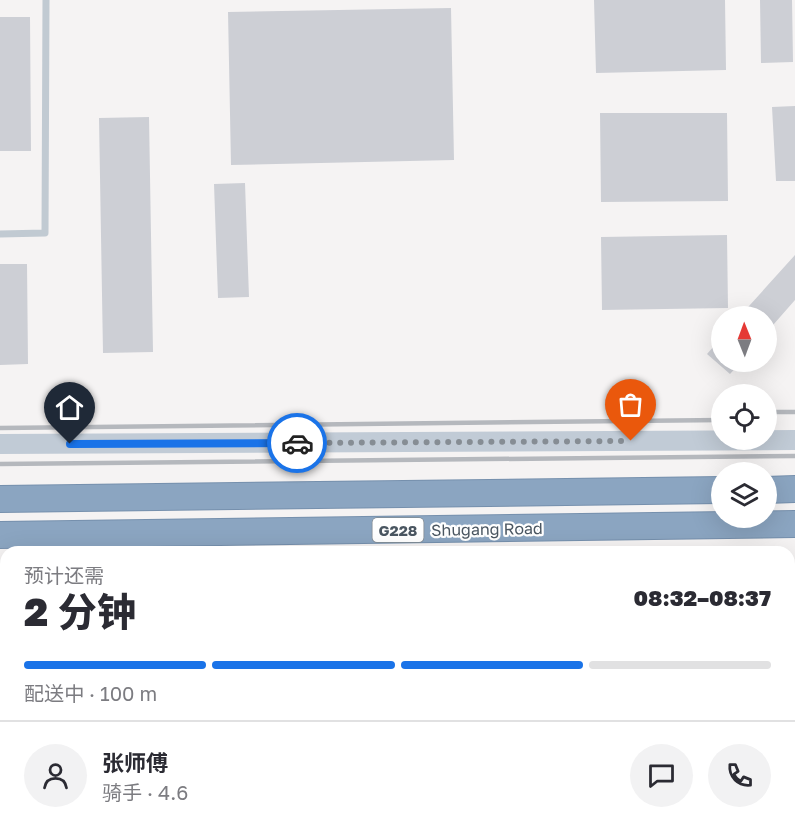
<!DOCTYPE html>
<html lang="zh">
<meta charset="utf-8">
<style>
body{margin:0;font-family:"Golos Text","Noto Sans SC",sans-serif;background:#f2f2f3;color:#2b2b33;height:100vh;display:flex;flex-direction:column;font-size:22px;white-space:nowrap}
*{box-sizing:border-box;margin:0}
p{font-size:20px;color:#7c7c81}
.icon{flex:none;width:33px;height:33px;fill:none;stroke:currentColor;stroke-width:2;stroke-linecap:round;stroke-linejoin:round}
.map{position:relative;flex:1;overflow:hidden}
.side{position:absolute;left:0px;top:546px;width:795px;height:294px;display:flex;flex-direction:column;background:#fff;border-radius:18px 18px 0 0;box-shadow:0 6px 24px #0002}
.side>*{flex:none}
.needle{width:39px;rotate:359deg}
.controls{position:absolute;left:711px;top:306px;display:grid;gap:12px}
.controls a{display:grid;place-items:center;width:66px;height:66px;border-radius:50%;background:#fff;box-shadow:0 6px 24px #0002;font-size:30px}
.pin{position:absolute;display:grid;place-items:center;width:51px;height:51px;color:#fff;margin:-62px -26px;border-radius:50% 50% 50% 0;rotate:-45deg;box-shadow:0 0 6px #0007}
.pin .icon{rotate:45deg}
.courier{position:absolute;display:grid;place-items:center;width:60px;height:60px;margin:-30px;border:4px solid #1a73e8;border-radius:50%;background:#fff;color:#222;box-shadow:0 2px 8px #0007}
.headline em{font-style:normal;font-weight:800}
.headline div{display:flex;flex-direction:column-reverse}
.headline{display:flex;align-items:center;justify-content:space-between;height:102px;padding:0 24px}
h1{font-size:39px;font-weight:800;line-height:45px}
.bar{display:grid;grid-template-columns:repeat(4,1fr);gap:9px 6px;align-content:center;height:72px;padding:0 24px}
.bar i{height:8px;border-radius:4px;background:#e1e1e2}
.bar .active{background:#1a73e8}
.bar p{grid-column:span 4}
.line{display:flex;align-items:center;gap:15px;padding:0 24px;border-top:2px solid #e1e1e2}
.line div{flex:1}
.round{display:grid;place-items:center;flex:none;width:63px;height:63px;border-radius:32px;background:#f2f2f3}
.map>svg:first-child{display:block}
.building{fill:#cdcfd5}
.lines{fill:none;stroke-linecap:round;stroke-linejoin:round}
.highway-casing{stroke:#7690ad;stroke-width:28}
.lane{stroke:#c1cad2;stroke-width:7}
.street{stroke:#c1cad2;stroke-width:14}
.secondary{stroke:#c1cbd6;stroke-width:20}
.highway{stroke:#8ba5c1;stroke-width:26}
.rail{stroke:#b5b8bd;stroke-width:4.5}
.done{stroke:#868d94;stroke-width:6;stroke-dasharray:0 10.8}
.route{stroke:#1a73e8;stroke-width:8}
.labels{text-anchor:middle;dominant-baseline:central;stroke-width:4.5;stroke-linejoin:round;paint-order:stroke}
.shield{fill:#fff;stroke:#808990;stroke-width:1.5}
.shield-label{font-size:15px;font-weight:bold;fill:#4a5661}
.street-label{font-size:16px;fill:#4a5661;stroke:#fff}
</style>
<div class="map">
<svg width="795" height="840" viewBox="0 0 795 840">
<rect width="100%" height="100%" fill="#f5f3f3"/>
<path class="building" d="M 594,0 L 725,0 L 726,70 L 596,73 Z
M 760,0 L 792,0 L 793,62 L 761,63 Z
M 451,8 L 454,160 L 231,165 L 228,12 Z
M 0,17 L 30,17 L 31,151 L 0,151 Z
M 795,106 L 795,181 L 776,181 L 772,107 Z
M 600,113 L 727,113 L 728,201 L 601,202 Z
M 149,117 L 153,352 L 103,353 L 99,118 Z
M 245,183 L 249,297 L 218,298 L 214,184 Z
M 727,235 L 728,308 L 602,310 L 601,237 Z
M 795,255 L 795,300 L 766,333 L 766,316 L 740,316 Z
M 0,264 L 27,264 L 28,364 L 0,365 Z
M 722,337 L 722,362 L 741,362 L 730,374 L 707,354 Z
M 0,655 L 6,655 L 6,684 L 0,685 Z
M 0,773 L 6,773 L 6,804 L 0,804 Z"/>
<g class="lines">
<g class="highway-casing">
<path id="highway" d="M 766,490 L 795,489
M 0,499 L 722,490
M 0,535 L 795,524"/>
</g>
<path class="lane" d="M 0,234 L 45,233 L 46,0
M 458,834 L 466,840
M 27,840 L 27,834
M 313,840 L 324,834
M 546,840 L 795,836"/>
<path class="street" d="M 789,600 L 795,600
M 0,615 L 6,615
M 384,834 L 384,840"/>
<path class="secondary" d="M 0,444 L 795,440"/>
<use href="#highway" class="highway"/>
<path class="rail" d="M 766,412 L 795,412
M 0,428 L 722,420
M 0,464 L 795,456
M 789,577 L 795,577
M 0,583 L 6,583"/>
</g>
<g class="lines">
<path class="done" d="M 297,443 L 631,441"/>
<path class="route" d="M 70,444 L 297,443"/>
</g>
<g class="labels">
<rect class="shield" x="372.5" y="518" width="51" height="24" rx="4.5"/>
<g class="shield-label">
<text x="398" y="530">G228</text>
</g>
<g class="street-label">
<text transform="translate(487 529) rotate(-1)">Shugang Road</text>
</g>
</g>
</svg>
<div class="controls">
<a><svg class="needle" viewBox="-14 -14 28 28"><path d="M0-13l5 13h-10z" fill="#e53935"/><path d="M0 13l5-13h-10z" fill="#7c7c81"/></svg></a>
<a><svg class="icon" aria-label="locate" viewBox="0 0 24 24"><circle cx="12" cy="12" r="6"/><path d="M12 2v4M12 18v4M2 12h4M18 12h4"/></svg></a>
<a><svg class="icon" aria-label="layers" viewBox="0 0 24 24"><path d="M12 4l9 5-9 5-9-5zM3 14l9 5 9-5"/></svg></a>
</div>
<div class="pin" style="left:631px;top:441px;background:#ea580c"><svg class="icon" aria-label="bag" viewBox="0 0 24 24"><path d="M5 8h14l-1 12H6zM9 8a3 3 0 0 1 6 0"/></svg></div>
<div class="pin" style="left:70px;top:444px;background:#1f2937"><svg class="icon" aria-label="home" viewBox="0 0 24 24"><path d="M3 11l9-7 9 7M6 9v11h12V9"/></svg></div>
<div class="courier" style="left:297px;top:443px"><svg class="icon" aria-label="car" viewBox="0 0 24 24"><path d="M5 17H2v-5l4-1 3-4h7l3 4 3 1v5h-3M9 17h6M6 11h13"/><circle cx="7" cy="17" r="2"/><circle cx="17" cy="17" r="2"/></svg></div>
<section class="side">
<div class="headline"><div><h1>2 分钟</h1><p>预计还需</p></div><em>08:32–08:37</em></div>
<div class="bar"><i class="active"></i><i class="active"></i><i class="active"></i><i></i><p>配送中 · 100 m</p></div>
<div class="line" style="height:108px"><a class="round"><svg class="icon" aria-label="person" viewBox="0 0 24 24"><circle cx="12" cy="8" r="4"/><path d="M4 21q1-7 8-7t8 7"/></svg></a><div><b>张师傅</b><p>骑手 · 4.6</p></div><a class="round"><svg class="icon" aria-label="chat" viewBox="0 0 24 24"><path d="M4 5h16v11H9l-5 4z"/></svg></a><a class="round"><svg class="icon" aria-label="phone" viewBox="0 0 24 24"><path d="M5 4h4l2 5-3 2q2 4 5 5l2-3 5 2v4C11 20 4 13 5 4z"/></svg></a></div>
</section>
</div>
